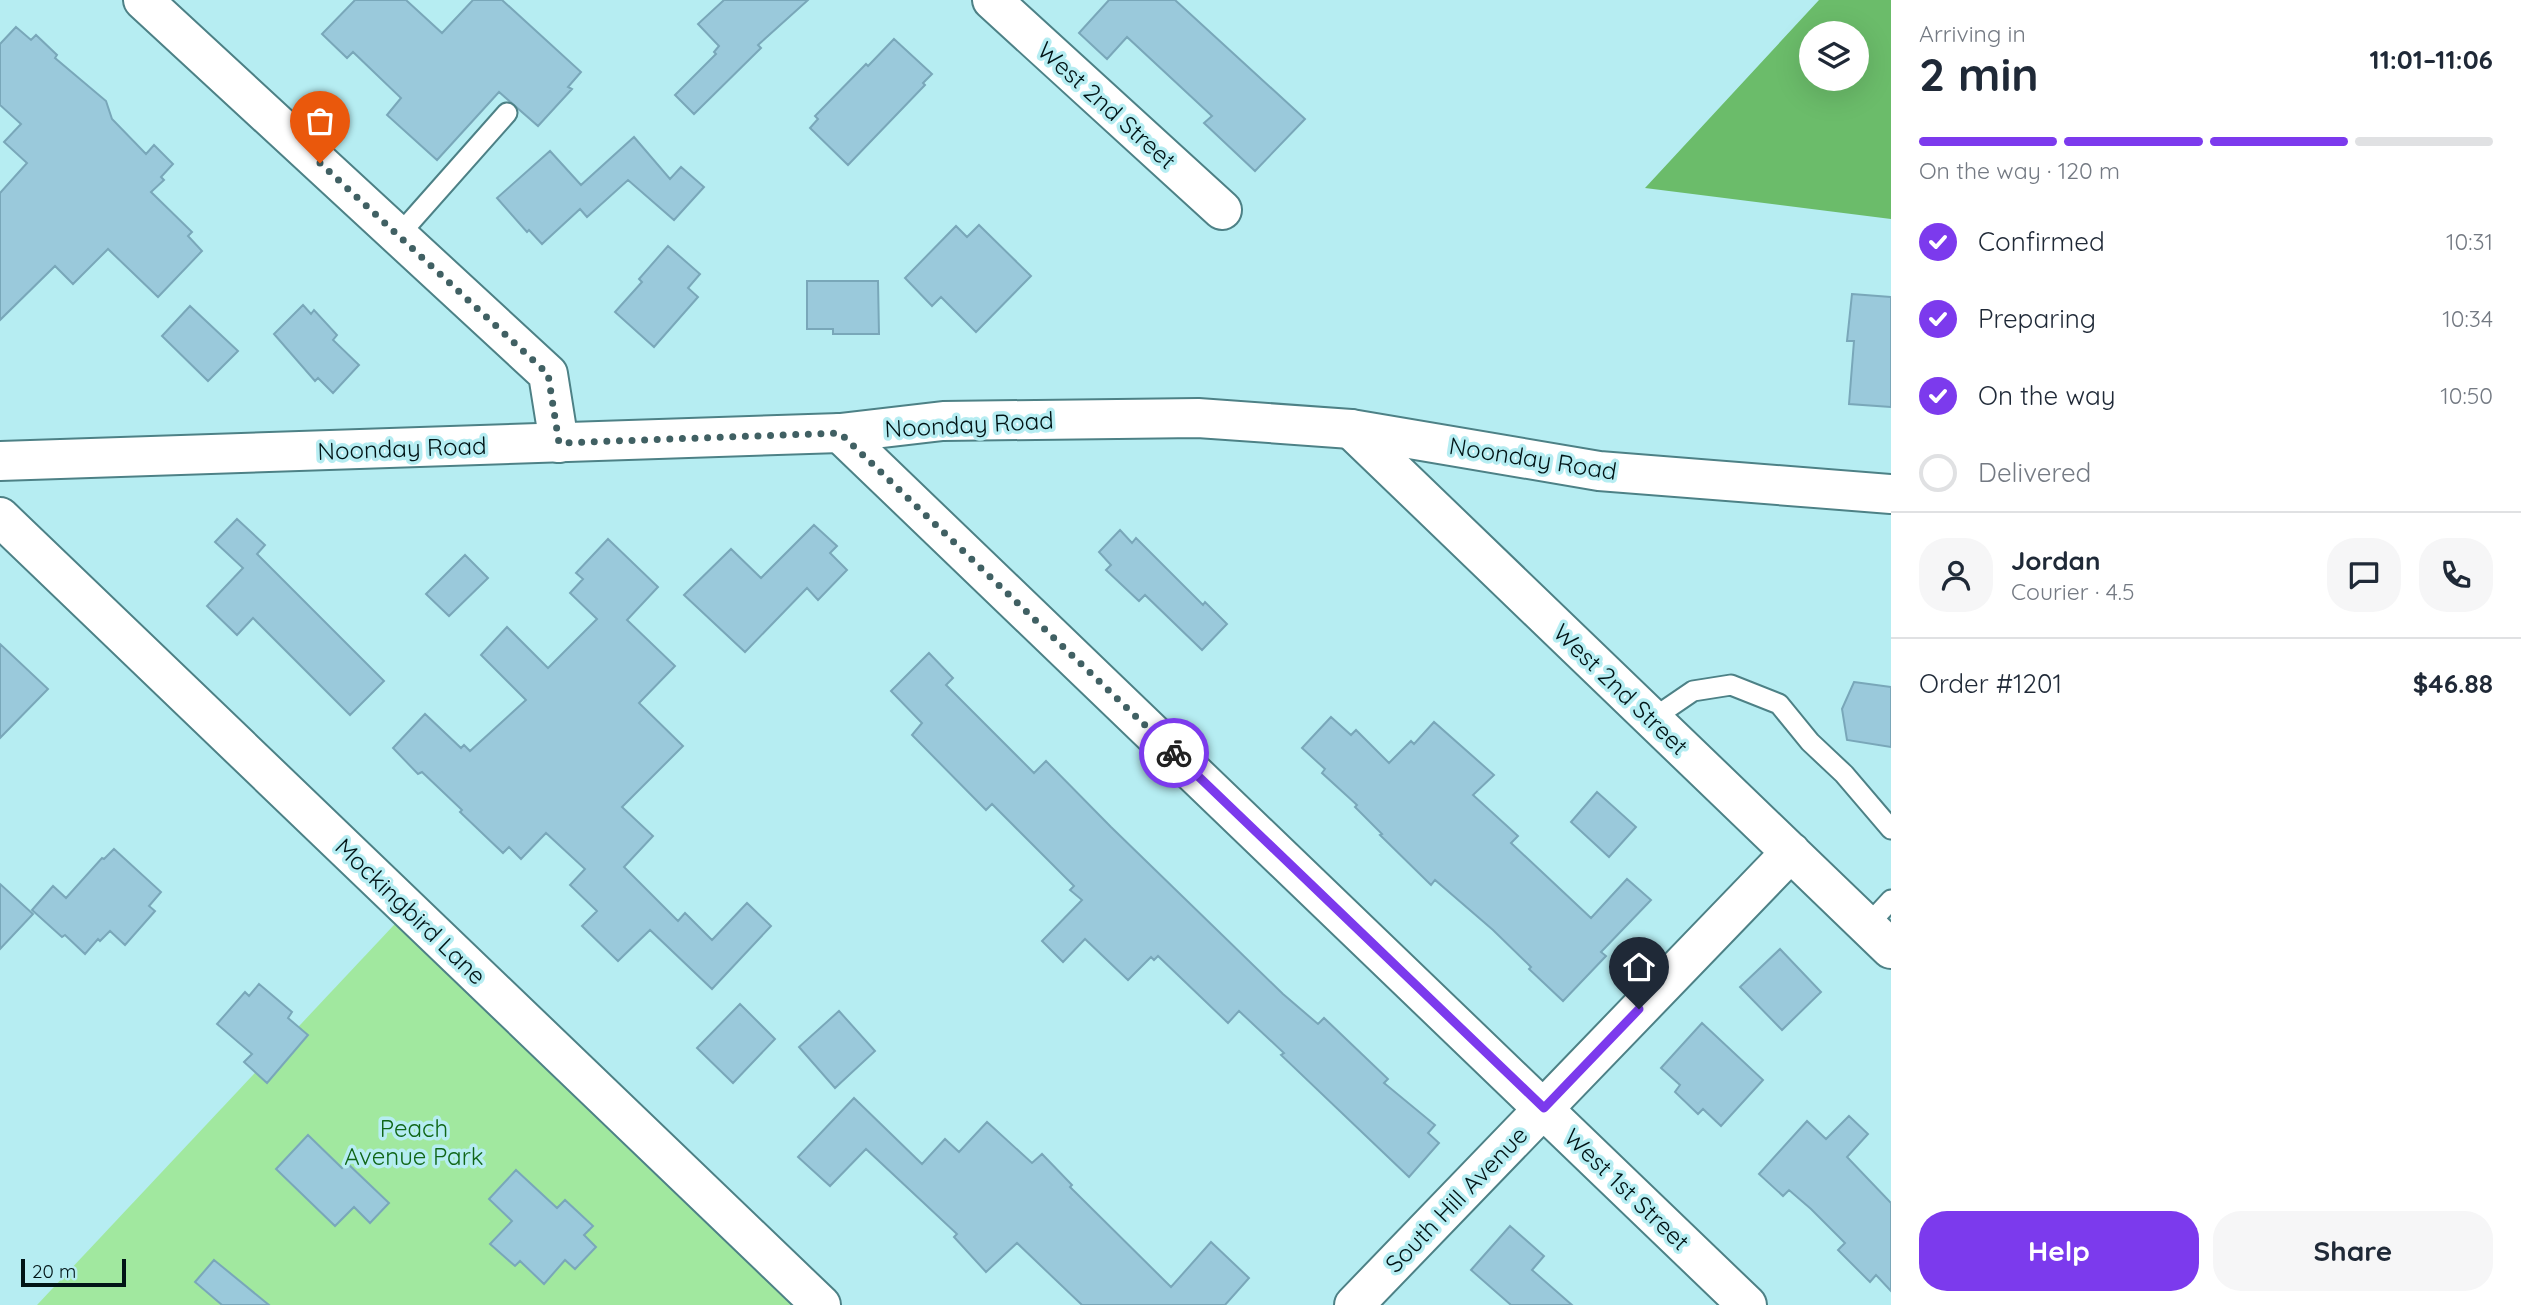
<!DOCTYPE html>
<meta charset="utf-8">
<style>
body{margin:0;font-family:Quicksand,sans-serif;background:#f6f6f7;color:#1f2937;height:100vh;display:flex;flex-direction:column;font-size:26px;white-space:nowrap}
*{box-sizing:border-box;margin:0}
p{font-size:23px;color:#747a83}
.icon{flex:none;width:38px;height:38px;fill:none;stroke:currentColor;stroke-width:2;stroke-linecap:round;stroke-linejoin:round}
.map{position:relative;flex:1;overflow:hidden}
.sheet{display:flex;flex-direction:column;background:#fff;width:630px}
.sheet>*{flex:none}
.fabs{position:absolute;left:1799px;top:21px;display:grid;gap:14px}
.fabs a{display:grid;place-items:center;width:70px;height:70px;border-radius:50%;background:#fff;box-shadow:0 7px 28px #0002;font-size:35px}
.scale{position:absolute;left:21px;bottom:18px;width:105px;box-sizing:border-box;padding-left:7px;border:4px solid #011416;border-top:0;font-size:19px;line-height:24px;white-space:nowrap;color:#011416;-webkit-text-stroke:5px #b6edf2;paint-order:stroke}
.pin{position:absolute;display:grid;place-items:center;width:60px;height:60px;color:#fff;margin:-72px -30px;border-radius:50% 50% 50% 0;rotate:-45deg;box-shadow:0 0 7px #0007}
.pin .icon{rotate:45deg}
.courier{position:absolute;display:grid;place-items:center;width:70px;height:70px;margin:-35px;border:5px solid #7c3aed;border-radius:50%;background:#fff;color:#222;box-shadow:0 2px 9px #0007}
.overview em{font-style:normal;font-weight:800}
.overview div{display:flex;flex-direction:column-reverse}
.overview{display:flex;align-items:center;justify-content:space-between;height:119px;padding:0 28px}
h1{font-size:46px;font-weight:800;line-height:52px}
.bar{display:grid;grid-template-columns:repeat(4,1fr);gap:10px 7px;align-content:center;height:84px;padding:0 28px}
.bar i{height:9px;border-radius:5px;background:#e0e1e3}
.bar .current{background:#7c3aed}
.bar p{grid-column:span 4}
.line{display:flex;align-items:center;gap:18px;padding:0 28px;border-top:2px solid #e0e1e3}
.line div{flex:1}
.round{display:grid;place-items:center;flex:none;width:74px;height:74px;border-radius:28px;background:#f6f6f7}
ol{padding:0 28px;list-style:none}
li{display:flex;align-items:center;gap:21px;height:77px}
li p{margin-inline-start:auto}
li .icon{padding:7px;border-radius:50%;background:#7c3aed;color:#fff;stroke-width:4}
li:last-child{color:#747a83}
li i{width:38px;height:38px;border:4px solid #e0e1e3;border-radius:50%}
.cta{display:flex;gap:14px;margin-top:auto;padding:14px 28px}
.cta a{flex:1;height:80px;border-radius:28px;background:#7c3aed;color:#fff;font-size:28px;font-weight:800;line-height:80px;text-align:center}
.cta a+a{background:#f6f6f7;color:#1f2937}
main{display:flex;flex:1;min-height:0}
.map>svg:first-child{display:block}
.green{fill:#a1e89f}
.forest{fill:#6bbc6a;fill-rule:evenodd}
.building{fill:#9ac9db;stroke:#79a7b9;stroke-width:2}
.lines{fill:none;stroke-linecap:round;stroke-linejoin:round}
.service-casing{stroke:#4d8186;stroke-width:23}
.minor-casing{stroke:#4d8186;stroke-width:42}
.tertiary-casing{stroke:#4d8186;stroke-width:42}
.service{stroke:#fff;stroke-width:19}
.minor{stroke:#fff;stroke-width:38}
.tertiary{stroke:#fff;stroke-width:38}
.done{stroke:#406063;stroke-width:7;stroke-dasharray:0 12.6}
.route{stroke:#7c3aed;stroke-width:9}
.labels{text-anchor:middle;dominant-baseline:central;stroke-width:7;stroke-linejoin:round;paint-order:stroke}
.street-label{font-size:24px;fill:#011416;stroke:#b6edf2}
.park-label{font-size:24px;fill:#106617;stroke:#b6edf2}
</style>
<main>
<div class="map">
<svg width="1891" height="1305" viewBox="0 0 1891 1305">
<rect width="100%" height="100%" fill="#b6edf2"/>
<path class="green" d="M 409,909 L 821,1305 L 37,1305 Z"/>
<path class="forest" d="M 1819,0 L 1891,0 L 1891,219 L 1645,188 ZM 1811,33 L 1857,33 L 1857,79 L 1811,79 Z"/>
<path class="building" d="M 355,0 L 406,0 L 442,33 L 473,0 L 502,0 L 581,72 L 568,87 L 572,89 L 538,126 L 499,92 L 437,160 L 387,115 L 401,98 L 353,52 L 347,58 L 322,34 Z
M 724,0 L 808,0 L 758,45 L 761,48 L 694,114 L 675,95 L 716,54 L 714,52 L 719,46 L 698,24 Z
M 1109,0 L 1175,0 L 1305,119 L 1255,171 L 1204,123 L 1212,116 L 1127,37 L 1107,59 L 1079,33 Z
M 16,27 L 31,40 L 36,35 L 57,55 L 55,58 L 106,101 L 112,119 L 146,154 L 154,145 L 173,164 L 161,177 L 164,180 L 151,192 L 192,232 L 188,236 L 202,251 L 158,297 L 108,249 L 73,284 L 55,266 L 0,320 L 0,193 L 27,163 L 4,142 L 21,124 L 0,105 L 0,44 Z
M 894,39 L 932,74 L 923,83 L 925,85 L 848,165 L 810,128 L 818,119 L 815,116 L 866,64 L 868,66 Z
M 634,137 L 670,179 L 681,167 L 704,187 L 674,220 L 628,180 L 587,217 L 580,209 L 542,244 L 529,230 L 527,232 L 497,198 L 550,151 L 581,185 Z
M 979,225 L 1031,276 L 976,332 L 941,297 L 932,306 L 905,278 L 956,226 L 967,237 Z
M 668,246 L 700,274 L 688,288 L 698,297 L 654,347 L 615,312 L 642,282 L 639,279 Z
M 807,281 L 878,281 L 879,334 L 833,334 L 833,329 L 807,329 Z
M 1852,294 L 1891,297 L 1891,407 L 1849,404 L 1854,341 L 1847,341 Z
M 303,305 L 311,314 L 314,310 L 337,335 L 333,340 L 359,365 L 333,393 L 318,378 L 315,381 L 274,334 Z
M 190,306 L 238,351 L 208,381 L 162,336 Z
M 237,519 L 265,545 L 257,554 L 384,681 L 350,715 L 253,618 L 237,635 L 207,606 L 243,568 L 215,542 Z
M 814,525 L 837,546 L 830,553 L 847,570 L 818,600 L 807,588 L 745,652 L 684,595 L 731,549 L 761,578 Z
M 1120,530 L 1132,543 L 1136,538 L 1203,605 L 1205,602 L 1227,624 L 1202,650 L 1145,595 L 1139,601 L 1106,570 L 1111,565 L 1099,552 Z
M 608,539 L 658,587 L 627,620 L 675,666 L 639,703 L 683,746 L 622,807 L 653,836 L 624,867 L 678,921 L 685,913 L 712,940 L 747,903 L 771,926 L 712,989 L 650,930 L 618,961 L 582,926 L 597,911 L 570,885 L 585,869 L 546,833 L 521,859 L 509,847 L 503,853 L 460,812 L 462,810 L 422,772 L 418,774 L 393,748 L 425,714 L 461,748 L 464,745 L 470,751 L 526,700 L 481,655 L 507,627 L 548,668 L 597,619 L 570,593 L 583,579 L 576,573 Z
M 465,555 L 488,578 L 449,616 L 426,594 Z
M 0,644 L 48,689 L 0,738 Z
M 929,653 L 953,678 L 946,685 L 1034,773 L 1046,761 L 1111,827 L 1283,994 L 1318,1024 L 1324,1018 L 1388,1079 L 1384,1083 L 1435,1125 L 1428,1133 L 1439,1143 L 1409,1177 L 1281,1055 L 1284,1053 L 1239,1011 L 1228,1023 L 1158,956 L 1154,960 L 1151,957 L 1128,980 L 1085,939 L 1063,962 L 1042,941 L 1082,900 L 1070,890 L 1074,886 L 992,804 L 986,810 L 912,735 L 922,723 L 891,691 Z
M 1854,682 L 1891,687 L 1891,747 L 1847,740 L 1842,709 Z
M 1331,717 L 1351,735 L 1356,730 L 1389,763 L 1411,741 L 1414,744 L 1434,722 L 1494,775 L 1473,795 L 1518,836 L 1511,843 L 1591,918 L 1627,879 L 1651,900 L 1601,952 L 1606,956 L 1563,1001 L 1529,969 L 1531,967 L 1493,930 L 1435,880 L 1431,885 L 1380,835 L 1382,834 L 1355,807 L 1357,805 L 1322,773 L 1325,769 L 1302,748 Z
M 1597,792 L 1636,827 L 1609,857 L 1571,822 Z
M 114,849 L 161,892 L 149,906 L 155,911 L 125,945 L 110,931 L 100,941 L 98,939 L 85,954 L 65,935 L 62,937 L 32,910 L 53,886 L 66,898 L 102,858 L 104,859 Z
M 0,884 L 33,914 L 0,949 Z
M 1780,949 L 1821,992 L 1782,1030 L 1740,987 Z
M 259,984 L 292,1012 L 288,1018 L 308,1035 L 267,1083 L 244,1062 L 252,1054 L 217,1024 L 245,992 L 249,996 Z
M 740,1004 L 775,1039 L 733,1083 L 697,1048 Z
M 839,1011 L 875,1051 L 835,1088 L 799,1047 Z
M 1702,1023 L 1763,1080 L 1721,1126 L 1703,1109 L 1698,1114 L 1675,1092 L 1680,1085 L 1661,1068 Z
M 854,1098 L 922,1164 L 945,1139 L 959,1152 L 987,1122 L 1032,1163 L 1042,1154 L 1072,1185 L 1070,1187 L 1171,1287 L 1211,1242 L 1249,1278 L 1225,1305 L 1082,1305 L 1017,1243 L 986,1272 L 954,1237 L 957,1234 L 866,1149 L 830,1186 L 798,1157 Z
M 1849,1116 L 1868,1134 L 1847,1157 L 1891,1203 L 1891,1291 L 1876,1275 L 1870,1282 L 1838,1250 L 1845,1243 L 1811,1209 L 1789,1190 L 1783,1196 L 1759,1174 L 1807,1121 L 1826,1139 Z
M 308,1135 L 342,1168 L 347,1163 L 389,1203 L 370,1223 L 354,1207 L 335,1226 L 276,1169 Z
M 516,1170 L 557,1208 L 565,1200 L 593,1226 L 584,1235 L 596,1247 L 575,1269 L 565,1260 L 544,1284 L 520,1261 L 515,1266 L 490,1244 L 512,1221 L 489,1199 Z
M 1510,1226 L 1544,1256 L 1532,1270 L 1572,1305 L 1511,1305 L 1471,1270 Z
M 214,1260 L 269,1305 L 222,1305 L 195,1282 Z"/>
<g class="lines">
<g class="service-casing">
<path id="service" d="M 398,236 L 507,113
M 1652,719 L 1693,691 L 1731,685 L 1779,704 L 1810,742 L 1844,774 L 1891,829
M 1867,926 L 1891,900"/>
</g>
<g class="minor-casing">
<path id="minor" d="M 143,0 L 548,374 L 559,443
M 992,0 L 1222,210
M 1351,429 L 1891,949
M 840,433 L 1747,1305
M 0,517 L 821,1305
M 1354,1305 L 1791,852"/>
</g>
<g class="tertiary-casing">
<path id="tertiary" d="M 0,461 L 840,433 L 943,421 L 1198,418 L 1351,429 L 1599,471 L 1891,494"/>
</g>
<use href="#service" class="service"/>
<use href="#minor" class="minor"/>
<use href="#tertiary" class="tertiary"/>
</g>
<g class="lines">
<path class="done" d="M 320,163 L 548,374 L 559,443 L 840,433 L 1174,753"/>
<path class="route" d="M 1174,753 L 1544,1108 L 1639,1009"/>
</g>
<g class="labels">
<g class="street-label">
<text transform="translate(1107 105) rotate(42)">West 2nd Street</text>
<text transform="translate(969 424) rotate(-3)">Noonday Road</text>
<text transform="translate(402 448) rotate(-2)">Noonday Road</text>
<text transform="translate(1533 458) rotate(9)">Noonday Road</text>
<text transform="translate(1621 689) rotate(44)">West 2nd Street</text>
<text transform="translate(411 911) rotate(44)">Mockingbird Lane</text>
<text transform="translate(1627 1189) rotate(44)">West 1st Street</text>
<text transform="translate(1456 1199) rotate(-46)">South Hill Avenue</text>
</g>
<g class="park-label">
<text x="414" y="1128">Peach<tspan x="414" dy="28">Avenue Park</tspan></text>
</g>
</g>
</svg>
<div class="fabs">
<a><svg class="icon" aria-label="layers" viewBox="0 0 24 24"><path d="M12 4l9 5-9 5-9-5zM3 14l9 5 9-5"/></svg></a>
</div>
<div class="scale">20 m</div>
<div class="pin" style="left:320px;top:163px;background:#ea580c"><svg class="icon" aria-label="bag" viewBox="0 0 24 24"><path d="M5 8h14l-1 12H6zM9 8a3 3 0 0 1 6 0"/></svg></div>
<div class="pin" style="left:1639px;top:1009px;background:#1f2937"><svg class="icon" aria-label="home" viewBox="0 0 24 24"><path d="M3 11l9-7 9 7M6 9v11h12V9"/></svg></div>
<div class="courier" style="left:1174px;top:753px"><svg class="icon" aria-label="bike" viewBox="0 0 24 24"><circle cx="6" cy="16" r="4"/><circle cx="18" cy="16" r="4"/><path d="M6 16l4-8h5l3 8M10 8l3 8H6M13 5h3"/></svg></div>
</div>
<section class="sheet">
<div class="overview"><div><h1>2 min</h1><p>Arriving in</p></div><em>11:01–11:06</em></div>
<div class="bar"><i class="current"></i><i class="current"></i><i class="current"></i><i></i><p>On the way · 120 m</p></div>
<ol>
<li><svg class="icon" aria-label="check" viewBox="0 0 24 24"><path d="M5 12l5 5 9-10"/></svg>Confirmed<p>10:31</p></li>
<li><svg class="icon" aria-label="check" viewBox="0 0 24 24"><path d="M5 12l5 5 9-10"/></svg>Preparing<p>10:34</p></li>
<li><svg class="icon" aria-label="check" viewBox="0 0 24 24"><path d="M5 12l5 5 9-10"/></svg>On the way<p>10:50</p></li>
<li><i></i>Delivered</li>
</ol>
<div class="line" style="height:126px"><a class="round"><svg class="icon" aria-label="person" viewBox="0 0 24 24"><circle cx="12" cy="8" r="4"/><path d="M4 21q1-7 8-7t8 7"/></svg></a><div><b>Jordan</b><p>Courier · 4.5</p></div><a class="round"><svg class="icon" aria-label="chat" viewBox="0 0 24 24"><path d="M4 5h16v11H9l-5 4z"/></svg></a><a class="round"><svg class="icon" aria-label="phone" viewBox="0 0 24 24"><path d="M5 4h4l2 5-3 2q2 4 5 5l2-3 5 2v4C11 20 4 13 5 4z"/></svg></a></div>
<div class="line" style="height:91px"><div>Order #1201</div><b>$46.88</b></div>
<div class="cta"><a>Help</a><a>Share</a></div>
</section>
</main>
